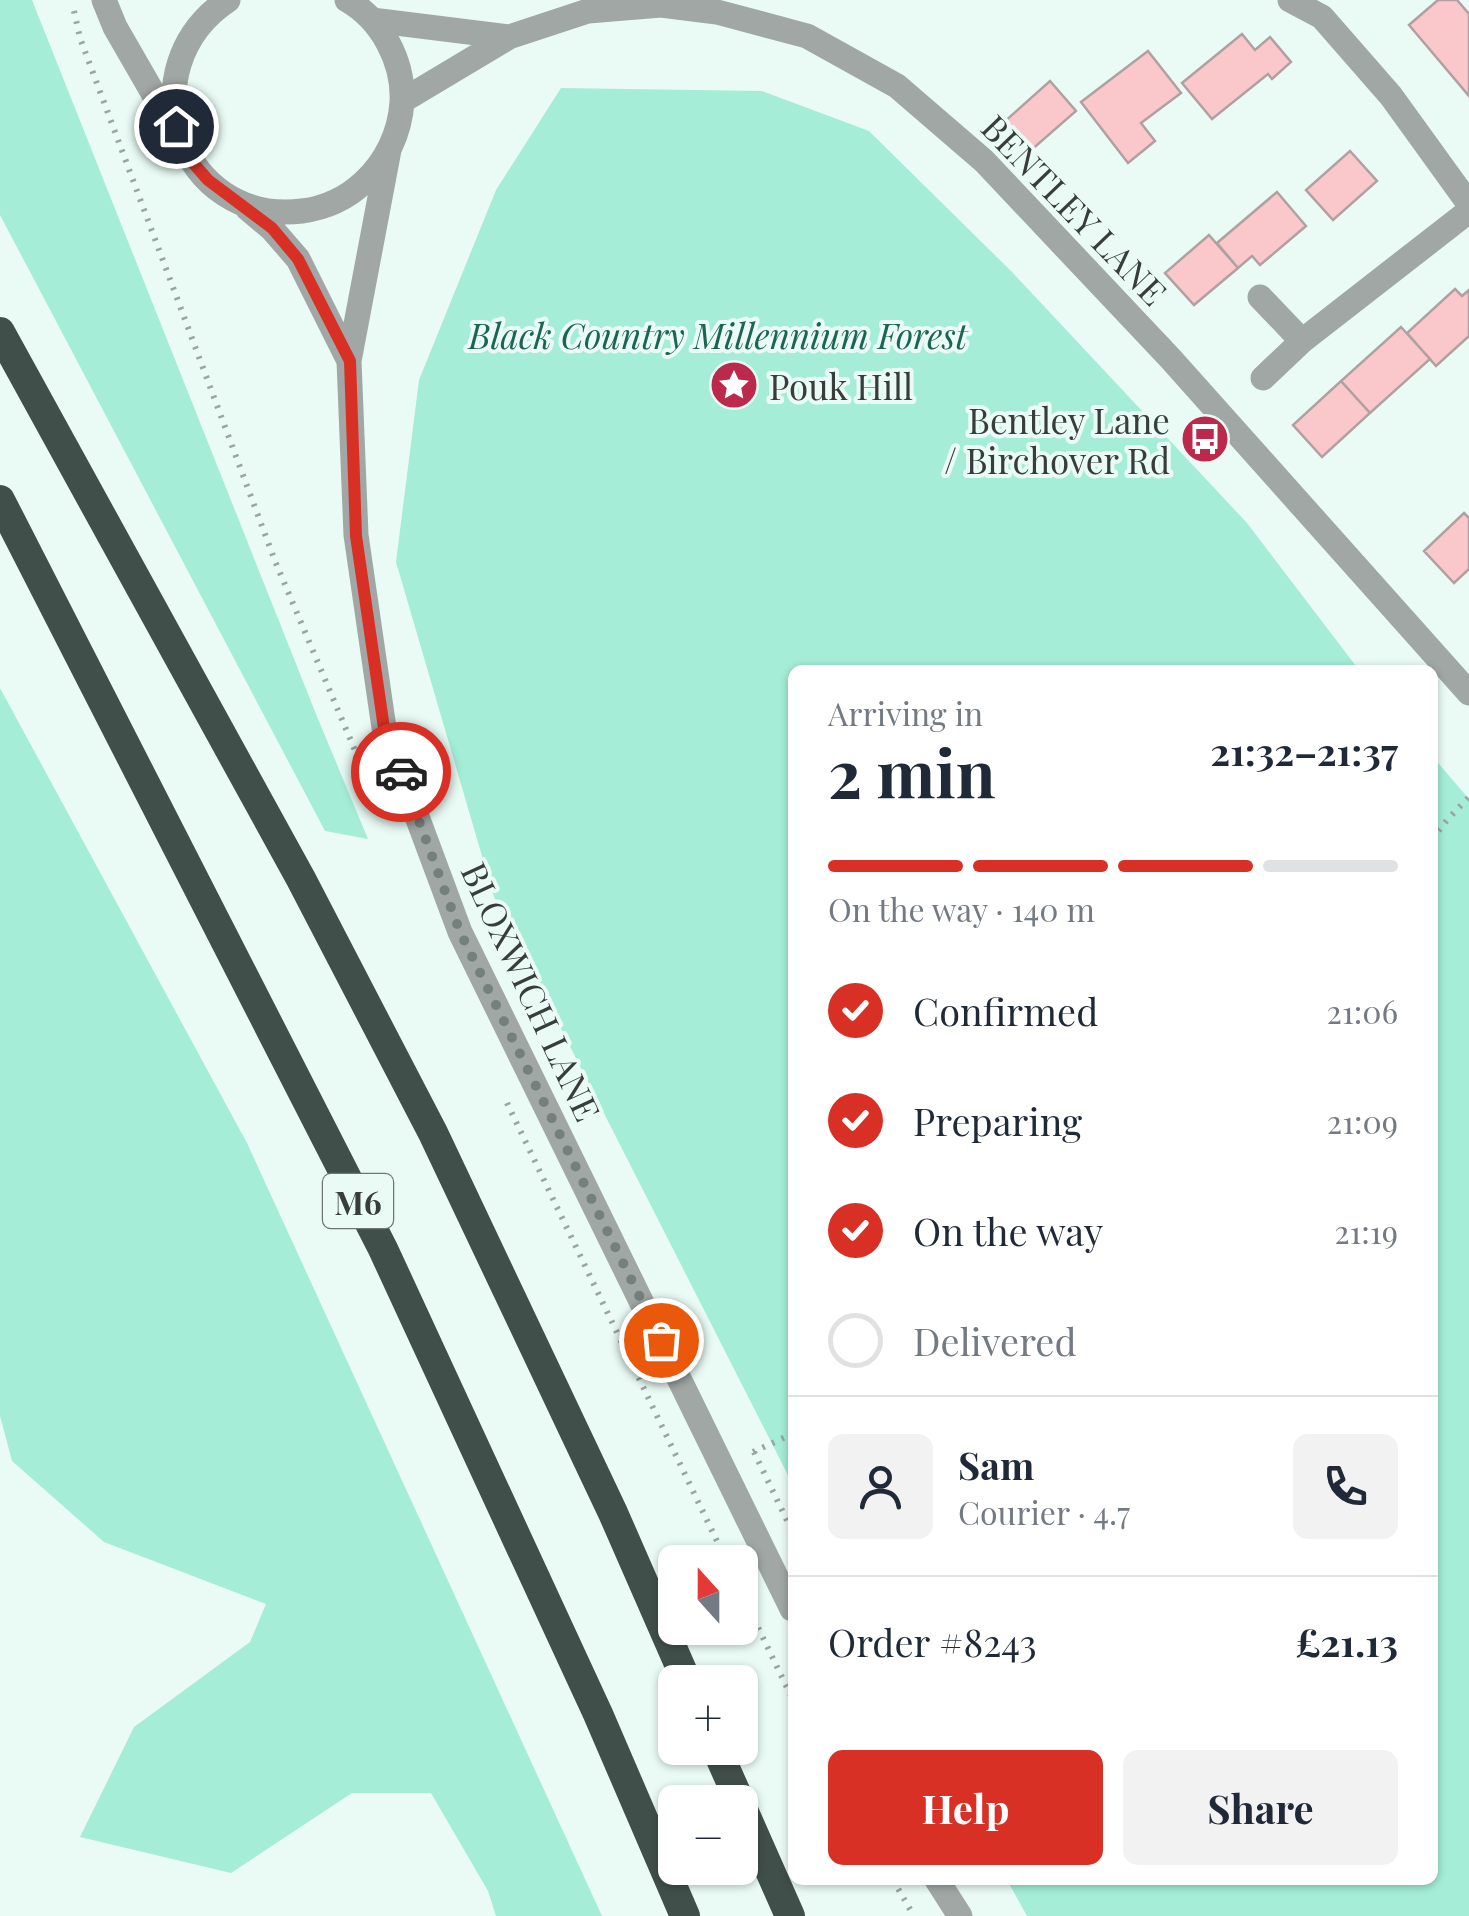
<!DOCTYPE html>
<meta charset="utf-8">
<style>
body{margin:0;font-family:"Playfair Display",serif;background:#f2f2f3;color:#1f2937;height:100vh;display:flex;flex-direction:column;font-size:38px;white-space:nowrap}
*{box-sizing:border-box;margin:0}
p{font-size:32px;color:#747a83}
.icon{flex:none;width:55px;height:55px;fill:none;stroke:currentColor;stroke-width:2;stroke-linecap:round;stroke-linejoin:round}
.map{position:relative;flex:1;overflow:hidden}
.sheet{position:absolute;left:788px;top:665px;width:650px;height:1220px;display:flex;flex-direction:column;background:#fff;border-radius:15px;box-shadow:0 2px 8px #0004}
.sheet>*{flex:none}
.needle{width:65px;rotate:339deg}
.fabs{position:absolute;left:658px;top:1545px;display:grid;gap:20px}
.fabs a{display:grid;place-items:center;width:100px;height:100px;border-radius:15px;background:#fff;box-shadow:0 2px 8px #0004;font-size:50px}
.pin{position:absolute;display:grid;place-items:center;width:85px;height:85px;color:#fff;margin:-42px;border:5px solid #fff;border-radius:50%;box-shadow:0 2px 10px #0007}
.courier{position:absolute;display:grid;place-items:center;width:100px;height:100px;margin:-50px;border:8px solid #d93025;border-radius:50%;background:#fff;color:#222;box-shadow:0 2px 12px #0007}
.overview em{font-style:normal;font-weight:700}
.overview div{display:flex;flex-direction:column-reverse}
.overview{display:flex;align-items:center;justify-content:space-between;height:170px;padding:0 40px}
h1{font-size:65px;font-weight:700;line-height:75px}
.bar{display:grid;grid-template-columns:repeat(4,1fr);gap:15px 10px;align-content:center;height:120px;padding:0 40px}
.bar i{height:12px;border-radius:8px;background:#e0e1e3}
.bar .current{background:#d93025}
.bar p{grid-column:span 4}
.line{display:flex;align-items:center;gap:25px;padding:0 40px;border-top:2px solid #e0e1e3}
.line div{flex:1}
.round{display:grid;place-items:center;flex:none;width:105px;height:105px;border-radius:15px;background:#f2f2f3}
ol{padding:0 40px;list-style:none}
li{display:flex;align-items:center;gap:30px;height:110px}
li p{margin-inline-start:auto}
li .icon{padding:10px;border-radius:50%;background:#d93025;color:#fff;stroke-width:4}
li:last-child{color:#747a83}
li i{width:55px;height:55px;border:5px solid #e0e1e3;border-radius:50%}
.primary-button{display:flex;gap:20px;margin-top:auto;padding:20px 40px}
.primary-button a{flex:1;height:115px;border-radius:15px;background:#d93025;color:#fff;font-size:40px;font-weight:700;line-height:115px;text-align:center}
.primary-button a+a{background:#f2f2f3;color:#1f2937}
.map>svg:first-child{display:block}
.green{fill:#a5edd7}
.building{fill:#fac8cb;stroke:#b1a0a1;stroke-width:2.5}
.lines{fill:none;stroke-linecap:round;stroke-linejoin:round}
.path{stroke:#98a5a0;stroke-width:6;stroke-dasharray:2.5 8;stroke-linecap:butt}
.minor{stroke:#a0a7a5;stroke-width:25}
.highway{stroke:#414f4b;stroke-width:30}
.done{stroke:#75807c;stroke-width:10;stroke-dasharray:0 18}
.route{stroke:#d93025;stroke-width:12}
.labels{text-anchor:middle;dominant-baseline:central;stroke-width:8;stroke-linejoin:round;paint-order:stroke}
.shield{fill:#eafbf5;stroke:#6c7673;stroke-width:2.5}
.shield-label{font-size:32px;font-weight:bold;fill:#363d3b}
.street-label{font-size:35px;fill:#363d3b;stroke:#eafbf5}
.park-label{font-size:35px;font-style:italic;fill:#1c6453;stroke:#eafbf5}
.poi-label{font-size:35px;fill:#363d3b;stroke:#eafbf5;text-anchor:start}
</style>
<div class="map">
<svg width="1469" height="1916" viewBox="0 0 1469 1916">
<rect width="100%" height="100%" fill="#eafbf5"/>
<path class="green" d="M 0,0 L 32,0 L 316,714 L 368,839 L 325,831 L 0,215 Z
M 561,88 L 762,91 L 869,131 L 1012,272 L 1247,523 L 1359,670 L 792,670 L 792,1483 L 494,897 L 396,562 L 419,380 L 496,190 Z
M 0,688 L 247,1143 L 602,1916 L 496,1916 L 488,1891 L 431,1793 L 352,1793 L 231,1873 L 80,1837 L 134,1727 L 250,1642 L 266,1604 L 104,1542 L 12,1461 L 0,1416 Z
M 1433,757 L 1469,799 L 1469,1916 L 1027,1916 L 1007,1880 L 1432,1880 Z"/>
<path class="building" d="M 1438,0 L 1457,0 L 1469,14 L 1469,96 L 1409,25 Z
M 1242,34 L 1255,50 L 1270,37 L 1291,62 L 1272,79 L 1268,74 L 1212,119 L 1182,83 Z
M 1148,51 L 1181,93 L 1141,123 L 1155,141 L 1128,163 L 1081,102 Z
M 1050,81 L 1076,111 L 1029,152 L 1003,123 Z
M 1350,151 L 1377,181 L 1333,220 L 1306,190 Z
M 1277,192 L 1306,226 L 1260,265 L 1252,256 L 1238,268 L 1217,243 Z
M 1209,235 L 1238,268 L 1194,305 L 1165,273 Z
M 1455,289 L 1462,296 L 1469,290 L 1469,336 L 1436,366 L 1407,333 Z
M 1401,327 L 1430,359 L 1370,413 L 1341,381 Z
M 1341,381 L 1370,413 L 1322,457 L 1293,425 Z
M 1464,513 L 1469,518 L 1469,569 L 1454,583 L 1424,551 Z"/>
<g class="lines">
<path class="path" d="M 74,11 L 80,38 L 275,561 L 373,793
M 1432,839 L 1447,820 L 1469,797
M 507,1103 L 727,1562
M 753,1452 L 792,1434
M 754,1452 L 792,1531
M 740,1590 L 792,1698
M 893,1880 L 914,1916"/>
<path class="minor" d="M 104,0 L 115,27 L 172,126
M 228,0 C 126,68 179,226 302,211 C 325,208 347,198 364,182 C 386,162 400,133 402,102 C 404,62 382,20 347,0
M 1290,0 L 1322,17 L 1391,96 L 1469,204
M 372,20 L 509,37
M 402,101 L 509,37 L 588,11 L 661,5 L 717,12 L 807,36 L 897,86 L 984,161 L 1170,358 L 1469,693
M 389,150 L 349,361 L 356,535 L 384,728 L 460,932 L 792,1609
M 248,209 L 272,229 L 298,259 L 349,361
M 1260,297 L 1302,341
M 1263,378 L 1302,341 L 1469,211
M 937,1880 L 960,1916"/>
<path class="highway" d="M 0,332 L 301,879 L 433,1133 L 613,1513 L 687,1682
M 0,500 L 383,1249 L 598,1714 L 685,1916
M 716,1748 L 740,1802
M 740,1803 L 790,1916"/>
</g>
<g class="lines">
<path class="done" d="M 401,772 L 460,932 L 661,1340"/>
<path class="route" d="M 176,126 L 184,148 L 194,164 L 208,180 L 272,228 L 298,259 L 350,361 L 356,536 L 384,728 L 401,772"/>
</g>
<defs>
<g id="sight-disc" transform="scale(2.5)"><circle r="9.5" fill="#bb2a4a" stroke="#eafbf5"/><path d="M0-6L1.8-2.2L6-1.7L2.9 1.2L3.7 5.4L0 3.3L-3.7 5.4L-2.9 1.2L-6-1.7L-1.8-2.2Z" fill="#fff"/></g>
<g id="bus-disc" transform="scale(2.5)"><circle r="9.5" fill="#bb2a4a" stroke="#eafbf5"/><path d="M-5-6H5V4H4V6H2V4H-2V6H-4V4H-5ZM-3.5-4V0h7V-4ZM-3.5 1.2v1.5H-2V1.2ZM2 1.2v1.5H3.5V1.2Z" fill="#fff"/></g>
</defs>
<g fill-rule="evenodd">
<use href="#sight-disc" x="734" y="385"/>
<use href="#bus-disc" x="1205" y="439"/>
</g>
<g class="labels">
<rect class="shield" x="323" y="1174" width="70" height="54" rx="8"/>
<g class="shield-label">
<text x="358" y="1201">M6</text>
</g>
<g class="street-label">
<text transform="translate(1075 209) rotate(46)">BENTLEY LANE</text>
<text transform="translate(532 991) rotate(65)">BLOXWICH LANE</text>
</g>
<g class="park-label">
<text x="718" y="334">Black Country Millennium Forest</text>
</g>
<g class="poi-label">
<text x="769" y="385">Pouk Hill</text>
<text x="1170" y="419" text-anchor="end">Bentley Lane<tspan x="1170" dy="40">/ Birchover Rd</tspan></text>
</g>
</g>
</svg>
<div class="fabs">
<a><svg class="needle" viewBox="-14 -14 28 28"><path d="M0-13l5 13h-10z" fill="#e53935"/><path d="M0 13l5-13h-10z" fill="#747a83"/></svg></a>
<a>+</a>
<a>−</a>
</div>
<div class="pin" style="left:661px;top:1340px;background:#ea580c"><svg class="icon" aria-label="bag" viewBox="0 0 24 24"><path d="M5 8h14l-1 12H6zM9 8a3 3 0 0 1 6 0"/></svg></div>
<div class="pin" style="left:176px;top:126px;background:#1f2937"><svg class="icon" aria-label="home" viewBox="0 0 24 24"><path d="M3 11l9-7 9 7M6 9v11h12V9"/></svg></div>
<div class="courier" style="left:401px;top:772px"><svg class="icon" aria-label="car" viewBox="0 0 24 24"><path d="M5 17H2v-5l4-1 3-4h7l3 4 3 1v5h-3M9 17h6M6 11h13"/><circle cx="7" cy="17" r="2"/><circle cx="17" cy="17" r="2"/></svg></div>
<section class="sheet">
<div class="overview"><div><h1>2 min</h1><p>Arriving in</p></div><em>21:32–21:37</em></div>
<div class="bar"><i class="current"></i><i class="current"></i><i class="current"></i><i></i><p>On the way · 140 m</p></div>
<ol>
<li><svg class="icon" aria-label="check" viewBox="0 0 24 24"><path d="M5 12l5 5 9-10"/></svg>Confirmed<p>21:06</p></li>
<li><svg class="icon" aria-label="check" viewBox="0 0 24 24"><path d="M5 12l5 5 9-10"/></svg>Preparing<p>21:09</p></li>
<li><svg class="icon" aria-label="check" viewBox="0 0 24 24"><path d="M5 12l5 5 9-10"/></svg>On the way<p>21:19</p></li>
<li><i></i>Delivered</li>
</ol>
<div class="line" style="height:180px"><a class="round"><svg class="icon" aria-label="person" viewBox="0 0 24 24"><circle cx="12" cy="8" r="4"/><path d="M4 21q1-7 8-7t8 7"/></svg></a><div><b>Sam</b><p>Courier · 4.7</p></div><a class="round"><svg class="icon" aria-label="phone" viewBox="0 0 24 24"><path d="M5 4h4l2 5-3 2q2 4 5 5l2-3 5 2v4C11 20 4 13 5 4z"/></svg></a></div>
<div class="line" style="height:130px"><div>Order #8243</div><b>£21.13</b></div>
<div class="primary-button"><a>Help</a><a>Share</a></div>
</section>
</div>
